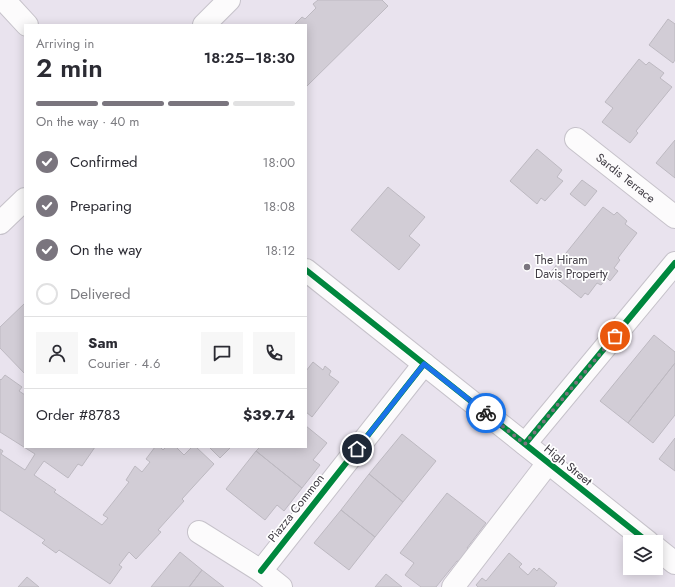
<!DOCTYPE html>
<meta charset="utf-8">
<style>
body{margin:0;font-family:Jost,sans-serif;background:#f7f7f7;color:#2b2b33;height:100vh;display:flex;flex-direction:column;font-size:15px;white-space:nowrap}
*{box-sizing:border-box;margin:0}
p{font-size:13px;color:#7c7c81}
.icon{flex:none;width:22px;height:22px;fill:none;stroke:currentColor;stroke-width:2;stroke-linecap:round;stroke-linejoin:round}
.map{position:relative;flex:1;overflow:hidden}
.panel{position:absolute;left:24px;top:24px;width:283px;height:424px;display:flex;flex-direction:column;background:#fff;border-radius:0px;box-shadow:0 2px 10px #0003}
.panel>*{flex:none}
.tools{position:absolute;left:623px;top:535px;display:grid;gap:8px}
.tools a{display:grid;place-items:center;width:40px;height:40px;border-radius:0px;background:#fff;box-shadow:0 2px 10px #0003;font-size:20px}
.pin{position:absolute;display:grid;place-items:center;width:34px;height:34px;color:#fff;margin:-17px;border:2px solid #fff;border-radius:50%;box-shadow:0 1px 4px #0007}
.courier{position:absolute;display:grid;place-items:center;width:40px;height:40px;margin:-20px;border:3px solid #1a73e8;border-radius:50%;background:#fff;color:#222;box-shadow:0 1px 5px #0007}
.summary em{font-style:normal;font-weight:600}
.summary div{display:flex;flex-direction:column-reverse}
.summary{display:flex;align-items:center;justify-content:space-between;height:68px;padding:0 12px}
h1{font-size:26px;font-weight:600;line-height:30px}
.bar{display:grid;grid-template-columns:repeat(4,1fr);gap:6px 4px;align-content:center;height:48px;padding:0 12px}
.bar i{height:5px;border-radius:3px;background:#e1e1e2}
.bar .current{background:#7a757e}
.bar p{grid-column:span 4}
.line{display:flex;align-items:center;gap:10px;padding:0 12px;border-top:1px solid #e1e1e2}
.line div{flex:1}
.round{display:grid;place-items:center;flex:none;width:42px;height:42px;border-radius:0px;background:#f7f7f7}
ol{padding:0 12px;list-style:none}
li{display:flex;align-items:center;gap:12px;height:44px}
li p{margin-inline-start:auto}
li .icon{padding:4px;border-radius:50%;background:#7a757e;color:#fff;stroke-width:4}
li:last-child{color:#7c7c81}
li i{width:22px;height:22px;border:2px solid #e1e1e2;border-radius:50%}
.map>svg:first-child{display:block}
.building{fill:#d2cdd6;stroke:#bdb9c1}
.lines{fill:none;stroke-linecap:round;stroke-linejoin:round}
.minor-casing{stroke:#c6c2ca;stroke-width:24}
.minor{stroke:#fcfbfc;stroke-width:22}
.cycleway-casing{stroke:#fff;stroke-width:8}
.cycleway{stroke:#00873e;stroke-width:6}
.done{stroke:#7a757e;stroke-width:4;stroke-dasharray:0 7.2}
.route{stroke:#1a73e8;stroke-width:5}
.poi-dot{fill:#7a757e;stroke:#fff;stroke-width:1.5}
.labels{text-anchor:middle;dominant-baseline:central;stroke-width:3.5;stroke-linejoin:round;paint-order:stroke}
.street-label{font-size:12px;fill:#3e3a42;stroke:#fff}
.poi-label{font-size:12px;fill:#3e3a42;stroke:#fff;text-anchor:start}
</style>
<div class="map">
<svg width="675" height="587" viewBox="0 0 675 587">
<rect width="100%" height="100%" fill="#e9e3ee"/>
<path class="building" d="M 318,0 L 382,0 L 388,6 L 306,87 L 306,25 L 294,25 L 302,17 L 305,19 L 316,8 L 313,4 Z
M 668,19 L 675,24 L 675,60 L 673,63 L 649,45 Z
M 639,59 L 646,65 L 649,62 L 664,73 L 660,78 L 672,87 L 636,131 L 638,133 L 630,143 L 602,122 L 613,108 L 605,102 Z
M 675,140 L 675,178 L 656,163 Z
M 537,149 L 562,170 L 557,177 L 563,181 L 545,201 L 541,198 L 537,204 L 510,181 Z
M 582,180 L 597,191 L 585,206 L 570,194 Z
M 388,187 L 425,217 L 409,236 L 420,245 L 399,270 L 351,230 Z
M 603,207 L 614,215 L 617,212 L 627,221 L 625,224 L 637,233 L 618,258 L 620,260 L 614,268 L 618,271 L 610,281 L 607,278 L 601,285 L 597,283 L 588,295 L 585,293 L 581,298 L 550,273 Z
M 25,303 L 25,374 L 0,348 L 0,327 Z
M 654,335 L 675,352 L 675,363 L 628,423 L 600,401 Z
M 313,362 L 323,370 L 325,366 L 331,371 L 329,375 L 339,382 L 312,417 L 306,412 L 306,371 Z
M 675,363 L 675,415 L 653,443 L 628,423 Z
M 5,375 L 22,387 L 19,391 L 25,395 L 25,447 L 95,447 L 82,466 L 78,464 L 68,478 L 44,461 L 34,475 L 56,490 L 54,492 L 102,525 L 108,518 L 103,515 L 129,482 L 126,480 L 135,466 L 142,472 L 150,462 L 146,459 L 155,447 L 160,447 L 163,450 L 166,447 L 176,447 L 184,455 L 192,447 L 196,447 L 214,464 L 182,499 L 184,501 L 158,530 L 161,532 L 136,559 L 129,552 L 119,565 L 122,567 L 110,584 L 59,550 L 56,553 L 42,543 L 45,540 L 0,510 L 0,449 L 3,451 L 1,454 L 25,470 L 35,454 L 0,432 L 0,379 L 1,380 Z
M 306,426 L 327,443 L 313,460 L 320,465 L 302,488 L 256,451 L 260,447 L 306,447 Z
M 402,434 L 436,461 L 403,502 L 369,474 Z
M 675,438 L 675,471 L 659,459 Z
M 209,447 L 231,447 L 220,458 Z
M 256,451 L 302,488 L 284,511 L 277,505 L 265,520 L 226,489 Z
M 369,474 L 403,502 L 375,537 L 341,510 Z
M 447,493 L 486,523 L 467,548 L 469,550 L 459,562 L 457,561 L 436,587 L 421,587 L 405,575 L 414,563 L 400,553 Z
M 341,510 L 375,537 L 349,570 L 314,543 Z
M 180,552 L 202,570 L 189,587 L 151,587 Z
M 509,553 L 522,564 L 519,567 L 528,575 L 534,568 L 537,571 L 539,568 L 557,583 L 554,587 L 478,587 L 476,585 L 482,578 L 486,581 Z
M 202,570 L 224,587 L 189,587 Z
M 386,574 L 402,587 L 375,587 Z
M 27,577 L 39,587 L 18,587 Z"/>
<g class="lines">
<g class="minor-casing">
<g id="minor">
<path d="M 4,0 L 27,25"/>
<path d="M 204,25 L 229,0"/>
<path id="s1" d="M 576,139 L 675,217"/>
<path d="M 0,223 L 25,199"/>
<path d="M 306,270 L 648,542"/>
<path d="M 525,444 L 675,263"/>
<path d="M 199,532 L 261,571 L 281,587"/>
<path d="M 656,548 L 675,563"/>
<path d="M 261,571 L 424,364"/>
<path d="M 453,587 L 548,463"/>
</g>
</g>
<use href="#minor" class="minor"/>
<g class="cycleway-casing">
<path id="cycleway" d="M 306,270 L 648,542
M 525,444 L 675,263
M 261,571 L 424,364"/>
</g>
<use href="#cycleway" class="cycleway"/>
</g>
<g class="lines">
<path class="done" d="M 486,413 L 525,444 L 615,336"/>
<path class="route" d="M 357,449 L 424,364 L 486,413"/>
</g>
<circle class="poi-dot" cx="527" cy="267" r="4"/>
<g class="labels">
<g class="street-label">
<text stroke="none"><textPath href="#s1" startOffset="63">Sardis Terrace</textPath></text>
<text transform="translate(568 465) rotate(39)">High Street</text>
<text transform="translate(296 508) rotate(-52)">Piazza Common</text>
</g>
<g class="poi-label">
<text x="535" y="260">The Hiram<tspan x="535" dy="14">Davis Property</tspan></text>
</g>
</g>
</svg>
<div class="tools">
<a><svg class="icon" aria-label="layers" viewBox="0 0 24 24"><path d="M12 4l9 5-9 5-9-5zM3 14l9 5 9-5"/></svg></a>
</div>
<div class="pin" style="left:615px;top:336px;background:#ea580c"><svg class="icon" aria-label="bag" viewBox="0 0 24 24"><path d="M5 8h14l-1 12H6zM9 8a3 3 0 0 1 6 0"/></svg></div>
<div class="pin" style="left:357px;top:449px;background:#1f2937"><svg class="icon" aria-label="home" viewBox="0 0 24 24"><path d="M3 11l9-7 9 7M6 9v11h12V9"/></svg></div>
<div class="courier" style="left:486px;top:413px"><svg class="icon" aria-label="bike" viewBox="0 0 24 24"><circle cx="6" cy="16" r="4"/><circle cx="18" cy="16" r="4"/><path d="M6 16l4-8h5l3 8M10 8l3 8H6M13 5h3"/></svg></div>
<section class="panel">
<div class="summary"><div><h1>2 min</h1><p>Arriving in</p></div><em>18:25–18:30</em></div>
<div class="bar"><i class="current"></i><i class="current"></i><i class="current"></i><i></i><p>On the way · 40 m</p></div>
<ol>
<li><svg class="icon" aria-label="check" viewBox="0 0 24 24"><path d="M5 12l5 5 9-10"/></svg>Confirmed<p>18:00</p></li>
<li><svg class="icon" aria-label="check" viewBox="0 0 24 24"><path d="M5 12l5 5 9-10"/></svg>Preparing<p>18:08</p></li>
<li><svg class="icon" aria-label="check" viewBox="0 0 24 24"><path d="M5 12l5 5 9-10"/></svg>On the way<p>18:12</p></li>
<li><i></i>Delivered</li>
</ol>
<div class="line" style="height:72px"><a class="round"><svg class="icon" aria-label="person" viewBox="0 0 24 24"><circle cx="12" cy="8" r="4"/><path d="M4 21q1-7 8-7t8 7"/></svg></a><div><b>Sam</b><p>Courier · 4.6</p></div><a class="round"><svg class="icon" aria-label="chat" viewBox="0 0 24 24"><path d="M4 5h16v11H9l-5 4z"/></svg></a><a class="round"><svg class="icon" aria-label="phone" viewBox="0 0 24 24"><path d="M5 4h4l2 5-3 2q2 4 5 5l2-3 5 2v4C11 20 4 13 5 4z"/></svg></a></div>
<div class="line" style="height:52px"><div>Order #8783</div><b>$39.74</b></div>
</section>
</div>
